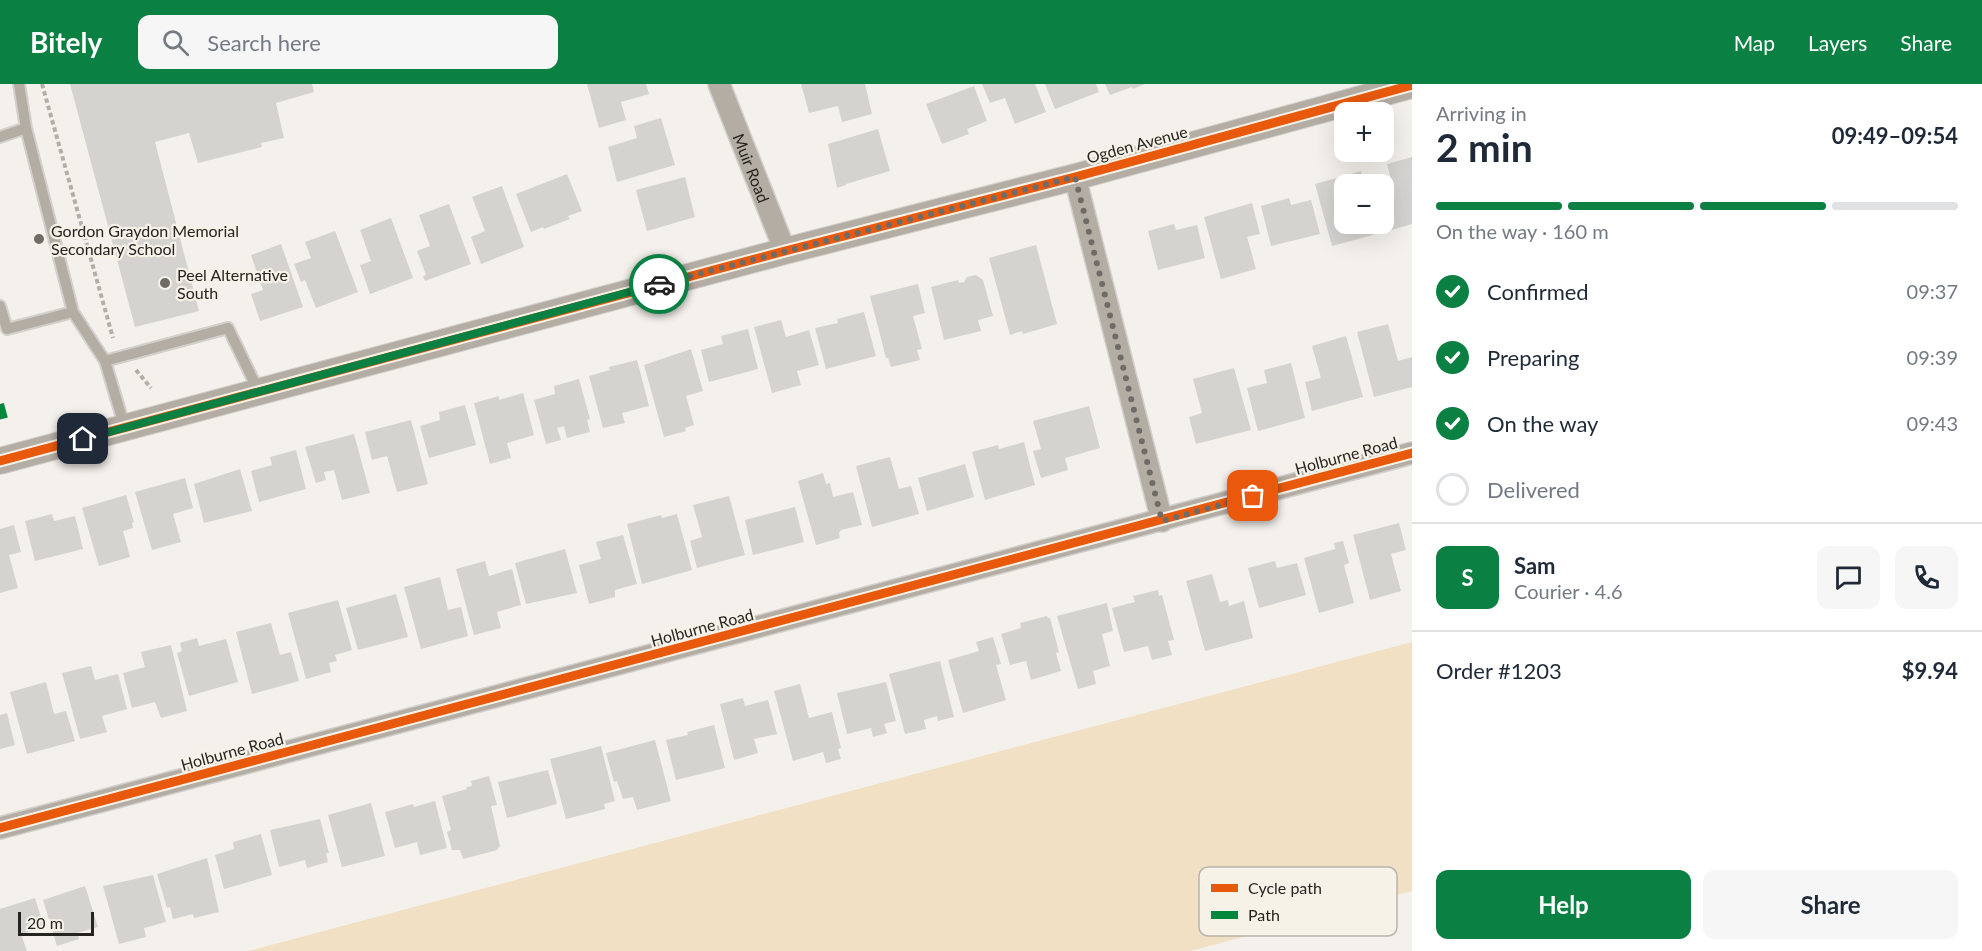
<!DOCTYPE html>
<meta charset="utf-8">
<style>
body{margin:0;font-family:Lato,sans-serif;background:#f6f6f7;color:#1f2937;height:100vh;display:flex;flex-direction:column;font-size:22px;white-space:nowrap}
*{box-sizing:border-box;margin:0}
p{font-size:20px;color:#747a83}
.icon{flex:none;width:33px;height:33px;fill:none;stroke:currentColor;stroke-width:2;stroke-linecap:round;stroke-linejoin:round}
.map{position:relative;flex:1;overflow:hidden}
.sheet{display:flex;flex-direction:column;background:#fff;width:570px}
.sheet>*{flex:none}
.controls{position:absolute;left:1334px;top:18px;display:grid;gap:12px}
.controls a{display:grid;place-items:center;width:60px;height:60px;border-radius:12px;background:#fff;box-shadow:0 6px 24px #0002;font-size:30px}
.scale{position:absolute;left:18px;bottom:15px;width:76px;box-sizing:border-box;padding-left:6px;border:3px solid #262421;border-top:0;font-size:16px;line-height:21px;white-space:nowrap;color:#262421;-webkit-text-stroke:4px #f7f2e8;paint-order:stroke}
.pin{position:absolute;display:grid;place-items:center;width:51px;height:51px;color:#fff;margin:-26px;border-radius:12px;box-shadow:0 3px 9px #0006}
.courier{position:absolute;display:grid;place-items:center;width:60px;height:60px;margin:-30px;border:4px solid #0b8043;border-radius:50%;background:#fff;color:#222;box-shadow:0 2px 8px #0007}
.headline em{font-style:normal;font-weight:700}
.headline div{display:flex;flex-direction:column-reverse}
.headline{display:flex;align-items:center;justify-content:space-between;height:102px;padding:0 24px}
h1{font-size:39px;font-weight:700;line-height:45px}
.bar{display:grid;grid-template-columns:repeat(4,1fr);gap:9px 6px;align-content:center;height:72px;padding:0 24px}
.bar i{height:8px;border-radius:4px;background:#e0e1e3}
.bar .active{background:#0b8043}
.bar p{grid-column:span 4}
.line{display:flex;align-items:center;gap:15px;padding:0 24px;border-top:2px solid #e0e1e3}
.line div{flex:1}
.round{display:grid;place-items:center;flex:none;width:63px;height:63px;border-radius:12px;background:#f6f6f7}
ol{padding:0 24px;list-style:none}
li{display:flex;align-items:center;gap:18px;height:66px}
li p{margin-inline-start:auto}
li .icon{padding:6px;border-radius:50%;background:#0b8043;color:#fff;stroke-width:4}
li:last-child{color:#747a83}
li i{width:33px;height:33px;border:3px solid #e0e1e3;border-radius:50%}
.cta{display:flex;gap:12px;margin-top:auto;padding:12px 24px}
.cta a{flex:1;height:69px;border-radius:12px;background:#0b8043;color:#fff;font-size:24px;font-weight:700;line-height:69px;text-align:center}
.cta a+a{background:#f6f6f7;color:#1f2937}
header{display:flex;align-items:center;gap:36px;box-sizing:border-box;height:84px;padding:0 30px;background:#0b8043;color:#fff}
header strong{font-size:28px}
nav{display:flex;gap:33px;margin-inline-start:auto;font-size:21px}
.search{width:420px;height:54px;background:#f6f6f7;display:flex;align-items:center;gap:15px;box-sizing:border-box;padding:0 21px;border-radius:12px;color:#747a83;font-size:22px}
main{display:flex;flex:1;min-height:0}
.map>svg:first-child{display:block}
.green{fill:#f1e0c3}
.building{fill:#d5d3cf}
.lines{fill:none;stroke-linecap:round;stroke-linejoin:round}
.service-casing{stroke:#d2cfcc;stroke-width:14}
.minor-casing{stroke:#d2cfcc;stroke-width:24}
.tertiary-casing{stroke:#d2cfcc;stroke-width:28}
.path{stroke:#b3afa7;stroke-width:4;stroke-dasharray:4.5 3;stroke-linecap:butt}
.service{stroke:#b3ada4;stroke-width:10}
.minor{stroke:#b3ada4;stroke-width:21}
.tertiary{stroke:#b3ada4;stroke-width:26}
.quiet{stroke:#00873e;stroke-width:8;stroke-dasharray:15 8;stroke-linecap:butt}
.cycleway-casing{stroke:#f7f2e8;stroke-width:13}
.cycleway{stroke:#e8590c;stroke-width:9}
.done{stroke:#6e6c68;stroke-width:6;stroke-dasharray:0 10.8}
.route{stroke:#0b8043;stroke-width:8}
.poi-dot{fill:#6e6c68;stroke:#f7f2e8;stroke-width:2}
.labels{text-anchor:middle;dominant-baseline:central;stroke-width:4.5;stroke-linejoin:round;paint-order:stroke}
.street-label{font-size:16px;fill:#262421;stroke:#f7f2e8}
.poi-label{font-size:16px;fill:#262421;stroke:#f7f2e8;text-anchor:start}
.key{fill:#f7f2e8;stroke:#b8b4ac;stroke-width:1.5}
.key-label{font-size:16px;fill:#262421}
</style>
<header>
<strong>Bitely</strong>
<div class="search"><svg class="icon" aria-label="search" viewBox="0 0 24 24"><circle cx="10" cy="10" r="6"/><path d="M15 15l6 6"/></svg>Search here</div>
<nav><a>Map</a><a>Layers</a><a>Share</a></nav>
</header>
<main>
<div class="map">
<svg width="1412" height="867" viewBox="0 0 1412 867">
<rect width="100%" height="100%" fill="#f4f1ec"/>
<path class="green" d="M 1412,558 L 1412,807 L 1191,867 L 248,867 Z"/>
<path class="building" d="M 70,0 L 312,0 L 314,8 L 276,19 L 284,54 L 261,59 L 262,63 L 198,79 L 189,49 L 155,58 L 199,227 L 135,243 Z
M 587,0 L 646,0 L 649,10 L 621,18 L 626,36 L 599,44 Z
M 801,0 L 865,0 L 872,30 L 842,38 L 838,22 L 809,29 Z
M 982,0 L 1035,0 L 1046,28 L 1015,40 L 1005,14 L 990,19 Z
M 1045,0 L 1096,0 L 1099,8 L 1055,25 Z
M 1105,0 L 1145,0 L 1133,5 L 1132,3 L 1110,11 Z
M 974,2 L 987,37 L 967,45 L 969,50 L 942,60 L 926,20 Z
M 661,34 L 675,81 L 617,98 L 608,63 L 637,54 L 634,42 Z
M 878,45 L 890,87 L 846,100 L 846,101 L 837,104 L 828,60 Z
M 1412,73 L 1412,140 L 1385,148 L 1383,139 L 1383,103 L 1392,100 L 1387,80 Z
M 1361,87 L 1365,100 L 1344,100 L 1344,140 L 1370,140 L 1373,151 L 1332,162 L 1315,100 Z
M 567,90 L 582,127 L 568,132 L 570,135 L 544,145 L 543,143 L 531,148 L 516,110 Z
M 685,93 L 695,133 L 647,147 L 636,106 Z
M 502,102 L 524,163 L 481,180 L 471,153 L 485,147 L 472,113 Z
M 1289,114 L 1291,121 L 1311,116 L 1320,150 L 1271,162 L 1261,122 Z
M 1252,119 L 1260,150 L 1247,153 L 1256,185 L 1221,195 L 1204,133 Z
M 449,120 L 471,180 L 425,197 L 423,192 L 426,191 L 417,167 L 430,162 L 419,131 Z
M 391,134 L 413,194 L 370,210 L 360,181 L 371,177 L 360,146 Z
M 1174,140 L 1176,146 L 1197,141 L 1205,174 L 1158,186 L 1148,147 Z
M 335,147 L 358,208 L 316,224 L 305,196 L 301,198 L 294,180 L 311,174 L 305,158 Z
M 281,160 L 303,223 L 260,237 L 251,210 L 263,206 L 251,171 Z
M 1036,161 L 1057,240 L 1023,250 L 1022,247 L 1010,251 L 989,174 Z
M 976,191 L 983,196 L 993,232 L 978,236 L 981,247 L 944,256 L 931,203 L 958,196 L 959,199 L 964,198 L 967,193 Z
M 918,200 L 925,229 L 913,232 L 922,265 L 917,266 L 920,276 L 891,283 L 888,274 L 886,274 L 870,212 Z
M 864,228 L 876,272 L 826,285 L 815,244 L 838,239 L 837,235 Z
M 781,236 L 786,253 L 809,246 L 819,281 L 797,287 L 801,301 L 772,309 L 754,243 Z
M 1388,240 L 1398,277 L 1412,273 L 1412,303 L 1374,313 L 1357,248 Z
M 748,245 L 758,285 L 709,298 L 701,266 L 723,260 L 721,252 Z
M 1346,252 L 1363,313 L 1312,327 L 1305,298 L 1321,294 L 1312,262 Z
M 691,265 L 703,307 L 686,312 L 694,341 L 685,344 L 686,347 L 664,353 L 644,281 Z
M 637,276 L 649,322 L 622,329 L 625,339 L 603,344 L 589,292 L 610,286 L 609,283 Z
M 1291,279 L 1305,334 L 1258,347 L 1247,304 L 1267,299 L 1264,286 Z
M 1234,284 L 1251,346 L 1196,360 L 1189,333 L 1202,329 L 1193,295 Z
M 579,295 L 590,335 L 587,336 L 590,348 L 567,354 L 564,342 L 557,344 L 561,356 L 546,360 L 534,316 L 555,310 L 554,302 Z
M 523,309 L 534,351 L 507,359 L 511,374 L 490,380 L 474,319 L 499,312 L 499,316 Z
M 465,321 L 476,361 L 429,374 L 420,342 L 440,336 L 439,328 Z
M 1089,322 L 1100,364 L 1065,374 L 1068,386 L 1041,394 L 1033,367 L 1041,365 L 1033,337 Z
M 411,336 L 428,400 L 397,408 L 387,372 L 372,376 L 365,348 Z
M 354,350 L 370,409 L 342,416 L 334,386 L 324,388 L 326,396 L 316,399 L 305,363 Z
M 1024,358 L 1035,401 L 985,416 L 972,368 L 998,361 L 999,365 Z
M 296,366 L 306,405 L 259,418 L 251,387 L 272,381 L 270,373 Z
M 890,373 L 899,405 L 911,402 L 919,430 L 872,443 L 856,382 Z
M 965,380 L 974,413 L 927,427 L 918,394 Z
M 240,385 L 252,427 L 204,439 L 194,400 Z
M 823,389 L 826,400 L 830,399 L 833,413 L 853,408 L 862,441 L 841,446 L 839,449 L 840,454 L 816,461 L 798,397 Z
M 185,394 L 193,424 L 173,430 L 181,458 L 152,466 L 135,408 Z
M 126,411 L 134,438 L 132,439 L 133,444 L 123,447 L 130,473 L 99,482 L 82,424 Z
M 729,412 L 745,471 L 697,484 L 690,457 L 702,453 L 693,421 Z
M 795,423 L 804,458 L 753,471 L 745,436 Z
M 52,430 L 54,437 L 75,432 L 83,465 L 35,477 L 25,437 Z
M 677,430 L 692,486 L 642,500 L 627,440 L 661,431 L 662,434 Z
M 1399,439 L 1406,466 L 1391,470 L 1401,507 L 1370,516 L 1353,451 Z
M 14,441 L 21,468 L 9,471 L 18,504 L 0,509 L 0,445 Z
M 623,451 L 637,500 L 615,506 L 615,513 L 589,520 L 579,481 L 601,475 L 596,458 Z
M 1343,457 L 1349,479 L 1344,481 L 1354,519 L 1319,529 L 1304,474 L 1335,465 L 1334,459 Z
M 565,465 L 577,509 L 526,520 L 515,479 Z
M 485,477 L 489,492 L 512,485 L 521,521 L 497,528 L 501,544 L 474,551 L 456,485 Z
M 1275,477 L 1277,484 L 1297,479 L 1306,511 L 1259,524 L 1248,484 Z
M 1212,490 L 1220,518 L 1228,516 L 1229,522 L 1244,517 L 1253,554 L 1205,567 L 1186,497 Z
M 440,493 L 448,526 L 461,523 L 468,552 L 421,565 L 404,503 Z
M 1158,506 L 1159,512 L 1162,511 L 1174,556 L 1168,557 L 1172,571 L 1152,576 L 1148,562 L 1124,568 L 1112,524 L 1135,518 L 1133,512 Z
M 396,510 L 408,553 L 358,566 L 346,524 Z
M 338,516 L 352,566 L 335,571 L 337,577 L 329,579 L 331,588 L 306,595 L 288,529 Z
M 1107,519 L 1113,547 L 1102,550 L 1110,582 L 1093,587 L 1096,600 L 1078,605 L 1057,532 Z
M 1047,532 L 1048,534 L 1050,534 L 1059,568 L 1056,569 L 1061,587 L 1031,596 L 1026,577 L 1010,581 L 1001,550 L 1021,544 L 1020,539 Z
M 271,539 L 280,571 L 291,568 L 299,597 L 252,610 L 236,548 Z
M 993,553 L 1001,580 L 996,581 L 1006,616 L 963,629 L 948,576 L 979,567 L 976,558 Z
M 197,554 L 199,562 L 226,555 L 238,598 L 189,612 L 177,569 L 182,567 L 180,559 Z
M 171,561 L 187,627 L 161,634 L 155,618 L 132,624 L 123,589 L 145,583 L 141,568 Z
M 940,577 L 954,633 L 938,637 L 937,632 L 924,636 L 926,645 L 905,650 L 889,590 Z
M 91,582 L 95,596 L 118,590 L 127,625 L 102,632 L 107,648 L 80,655 L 62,589 Z
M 46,598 L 54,630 L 66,627 L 75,657 L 27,670 L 10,608 Z
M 886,598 L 896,637 L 884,640 L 887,649 L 873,653 L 871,644 L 847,650 L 837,609 Z
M 800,600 L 809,634 L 832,628 L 841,664 L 838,665 L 841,675 L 826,679 L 823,668 L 793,677 L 774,607 Z
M 743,614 L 745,622 L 768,616 L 777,650 L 754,655 L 758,669 L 734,676 L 720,620 Z
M 7,629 L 15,661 L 0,665 L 0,631 Z
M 714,641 L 725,684 L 676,696 L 666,656 L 688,651 L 687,648 Z
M 655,656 L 671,717 L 637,726 L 633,713 L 623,715 L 617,697 L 614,698 L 606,669 Z
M 601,662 L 615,717 L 604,720 L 605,725 L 566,735 L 550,675 Z
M 548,686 L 557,720 L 507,734 L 498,698 Z
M 489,692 L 497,721 L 491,722 L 500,762 L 497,766 L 463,775 L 460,766 L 452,766 L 447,748 L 451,746 L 442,712 L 467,705 L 466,703 L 472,702 L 471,697 Z
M 435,717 L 447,764 L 420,771 L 417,758 L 395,764 L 385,728 L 413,720 L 414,723 Z
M 371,719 L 385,772 L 342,783 L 328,731 Z
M 320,735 L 329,769 L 326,769 L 328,778 L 307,784 L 305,776 L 279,783 L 270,746 Z
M 261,750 L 272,791 L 224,805 L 215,771 L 234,765 L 233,758 Z
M 207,774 L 219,828 L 194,834 L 193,830 L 173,835 L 170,823 L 167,824 L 157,790 Z
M 153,791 L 166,838 L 144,844 L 146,853 L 119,860 L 103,802 Z
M 85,802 L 98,843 L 77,849 L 79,855 L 57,862 L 43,816 Z
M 35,814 L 44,843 L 21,850 L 27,867 L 0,867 L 0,825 Z"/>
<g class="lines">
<g class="service-casing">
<path id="service" d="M 19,0 L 26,44 L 73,228 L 105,277
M 0,53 L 26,44
M 0,222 L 7,245 L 73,228
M 125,344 L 105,277 L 228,244 L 259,308"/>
</g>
<g class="minor-casing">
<g id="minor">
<path id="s1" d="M 719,0 L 785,167"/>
<path d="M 1075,93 L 1162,437"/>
<path d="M 0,744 L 1412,369"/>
</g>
</g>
<g class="tertiary-casing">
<path id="tertiary" d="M 0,377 L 785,167 L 1075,93 L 1412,1"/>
</g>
<path class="path" d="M 42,0 L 113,254
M 136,286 L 151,304"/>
<use href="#service" class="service"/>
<use href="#minor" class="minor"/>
<use href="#tertiary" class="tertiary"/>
<path class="quiet" d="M 0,320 L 6,342"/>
<g class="cycleway-casing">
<path id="cycleway" d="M 0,377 L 785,167 L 1075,93 L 1412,1
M 0,744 L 1412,369"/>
</g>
<use href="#cycleway" class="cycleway"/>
</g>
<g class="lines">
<path class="done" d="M 659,200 L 1075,93 L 1162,437 L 1253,412"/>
<path class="route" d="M 83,355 L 659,200"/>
</g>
<g class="poi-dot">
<circle cx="39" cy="155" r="6"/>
<circle cx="165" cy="199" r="6"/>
</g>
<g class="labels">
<g class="street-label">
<text transform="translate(1137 60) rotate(-15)">Ogden Avenue</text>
<text stroke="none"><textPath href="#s1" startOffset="90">Muir Road</textPath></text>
<text transform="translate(1346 371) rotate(-15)">Holburne Road</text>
<text transform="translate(702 543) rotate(-15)">Holburne Road</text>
<text transform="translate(232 667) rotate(-15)">Holburne Road</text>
</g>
<g class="poi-label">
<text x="51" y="146">Gordon Graydon Memorial<tspan x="51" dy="18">Secondary School</tspan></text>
<text x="177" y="190">Peel Alternative<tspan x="177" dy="18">South</tspan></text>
</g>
</g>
<rect x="1199" y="783" width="198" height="69" rx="9" class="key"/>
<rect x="1211" y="800" width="27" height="8" fill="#e8590c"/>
<rect x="1211" y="827" width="27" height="8" fill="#00873e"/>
<g class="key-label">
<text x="1248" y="810">Cycle path</text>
<text x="1248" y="837">Path</text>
</g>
</svg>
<div class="controls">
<a>+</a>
<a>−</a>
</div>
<div class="scale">20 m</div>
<div class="pin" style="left:1253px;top:412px;background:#ea580c"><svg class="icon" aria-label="bag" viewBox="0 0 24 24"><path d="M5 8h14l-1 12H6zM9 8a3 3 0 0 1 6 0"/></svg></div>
<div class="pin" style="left:83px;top:355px;background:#1f2937"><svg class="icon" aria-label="home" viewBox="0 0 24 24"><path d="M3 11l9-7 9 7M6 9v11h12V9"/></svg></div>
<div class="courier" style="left:659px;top:200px"><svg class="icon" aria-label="car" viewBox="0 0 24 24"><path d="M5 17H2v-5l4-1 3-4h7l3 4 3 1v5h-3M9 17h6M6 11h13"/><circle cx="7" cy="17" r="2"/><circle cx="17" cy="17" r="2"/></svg></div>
</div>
<section class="sheet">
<div class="headline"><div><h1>2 min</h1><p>Arriving in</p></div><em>09:49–09:54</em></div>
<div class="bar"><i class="active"></i><i class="active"></i><i class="active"></i><i></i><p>On the way · 160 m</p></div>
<ol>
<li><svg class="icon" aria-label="check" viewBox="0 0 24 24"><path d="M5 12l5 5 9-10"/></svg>Confirmed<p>09:37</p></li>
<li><svg class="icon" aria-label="check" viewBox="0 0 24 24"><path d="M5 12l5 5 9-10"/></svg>Preparing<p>09:39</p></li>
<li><svg class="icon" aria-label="check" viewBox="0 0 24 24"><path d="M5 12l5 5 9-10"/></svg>On the way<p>09:43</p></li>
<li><i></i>Delivered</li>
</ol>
<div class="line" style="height:108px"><b class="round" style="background:#0b8043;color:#fff">S</b><div><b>Sam</b><p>Courier · 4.6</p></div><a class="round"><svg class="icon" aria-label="chat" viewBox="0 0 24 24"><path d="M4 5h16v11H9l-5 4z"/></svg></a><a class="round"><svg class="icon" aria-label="phone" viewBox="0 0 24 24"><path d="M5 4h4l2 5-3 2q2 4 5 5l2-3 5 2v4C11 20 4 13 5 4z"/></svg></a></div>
<div class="line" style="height:78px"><div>Order #1203</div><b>$9.94</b></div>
<div class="cta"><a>Help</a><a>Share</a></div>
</section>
</main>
